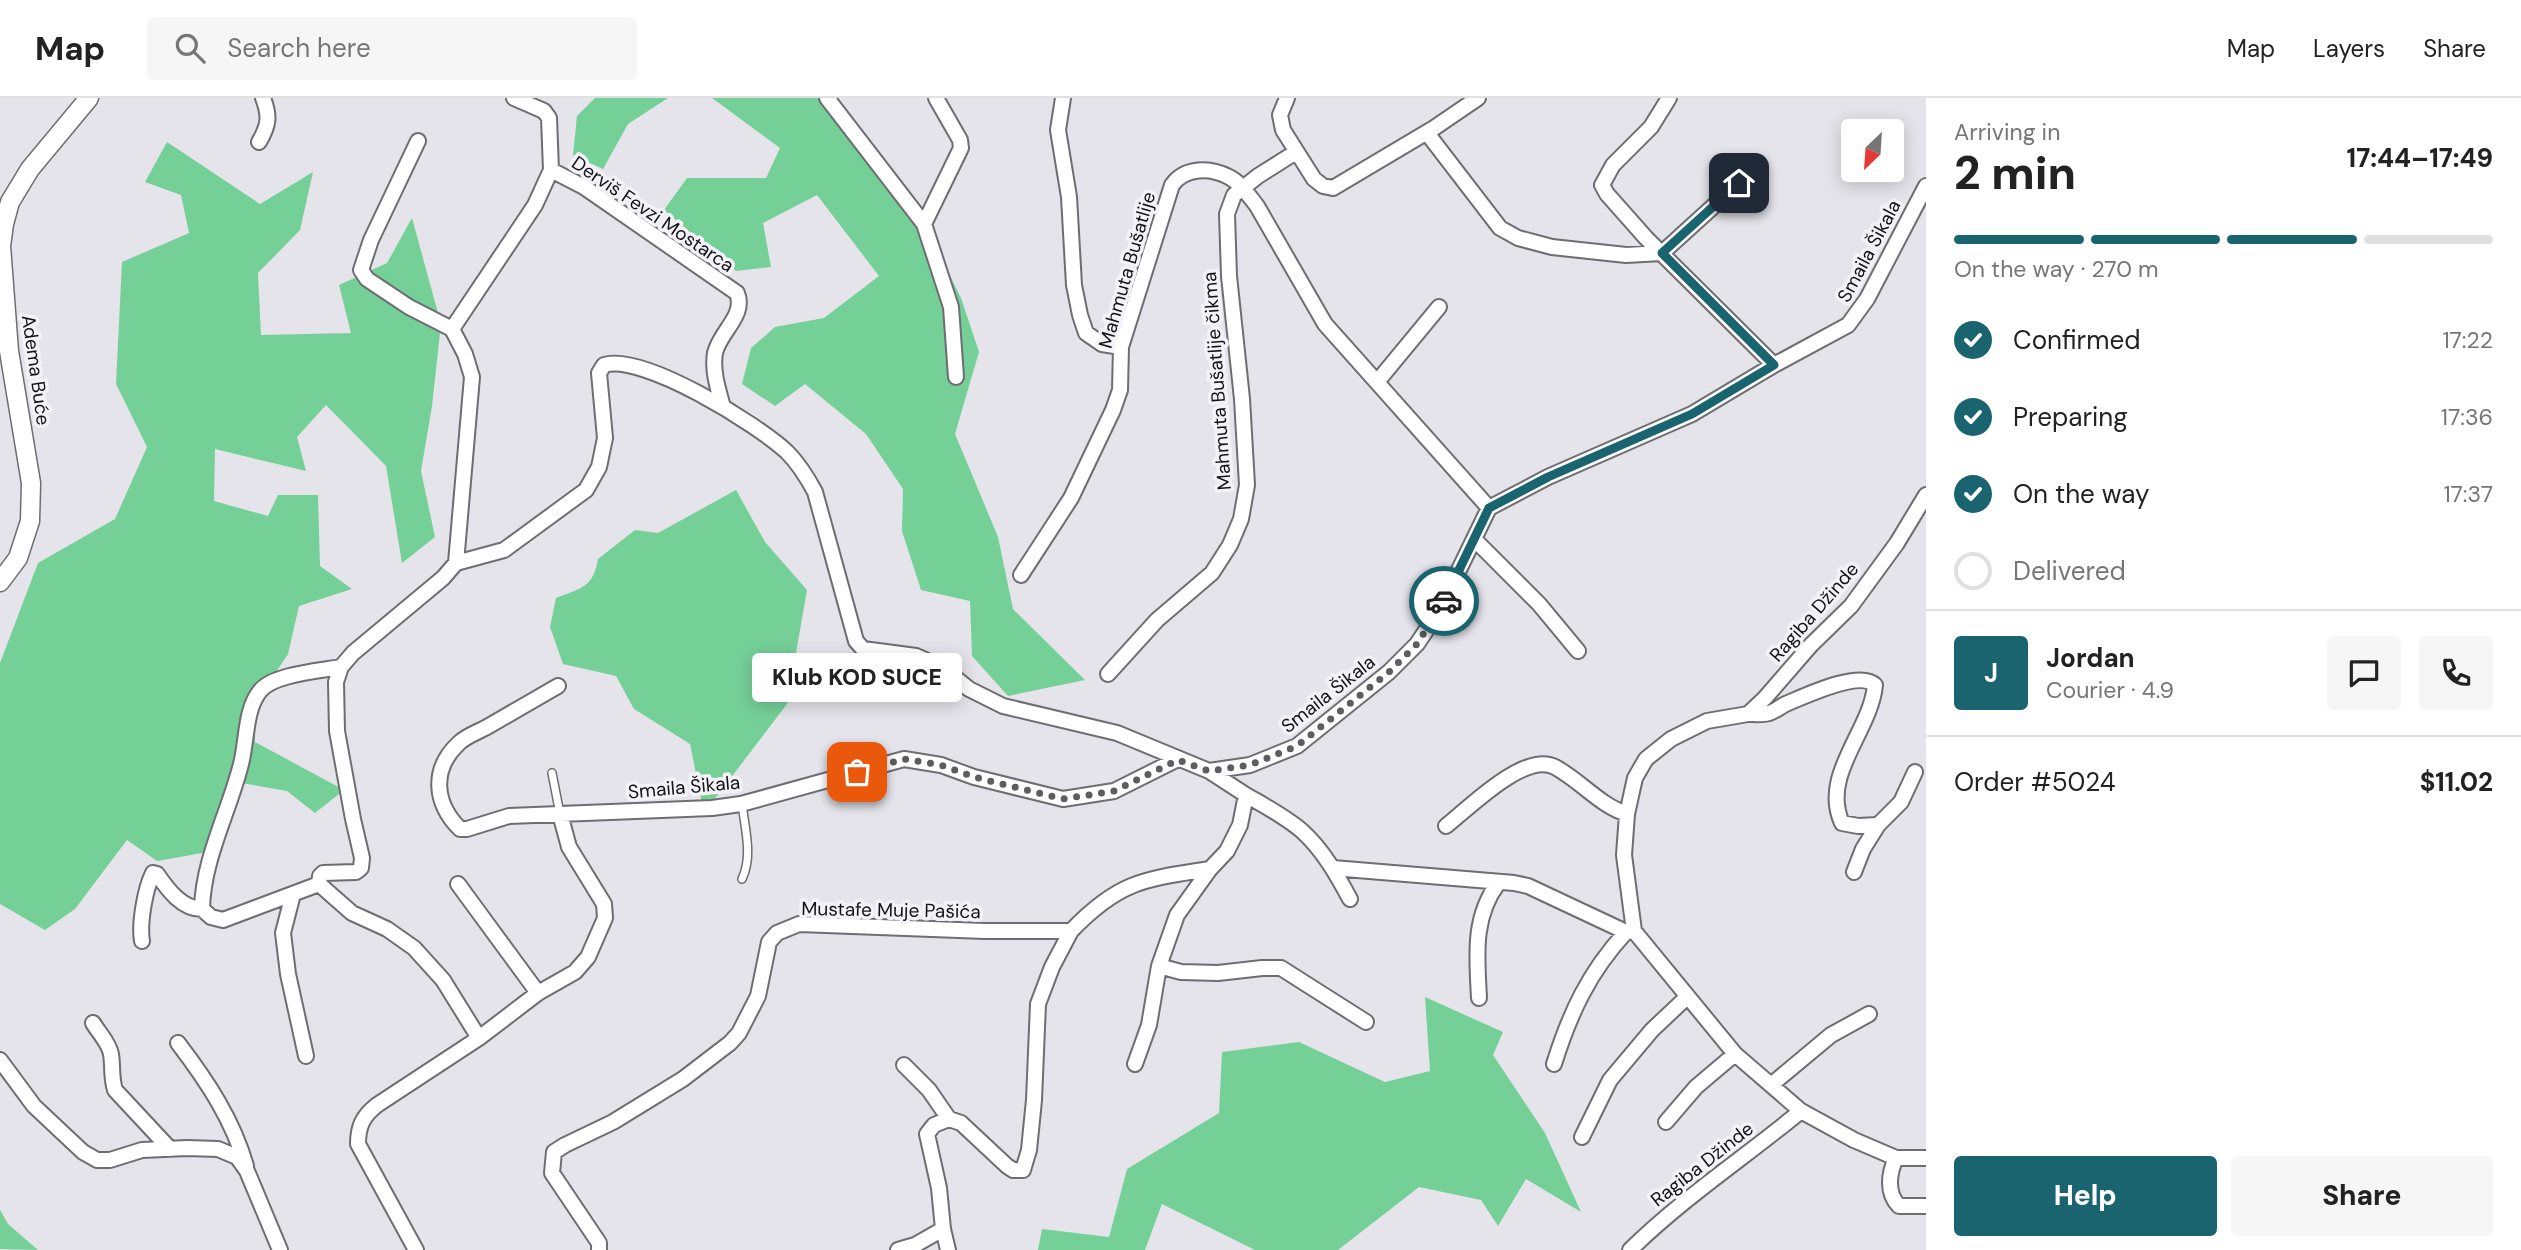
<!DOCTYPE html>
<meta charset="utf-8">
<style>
body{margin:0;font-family:"DM Sans",sans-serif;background:#f6f6f6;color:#222;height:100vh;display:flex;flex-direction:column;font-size:26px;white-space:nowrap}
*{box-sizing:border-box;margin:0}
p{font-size:23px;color:#767676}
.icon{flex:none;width:38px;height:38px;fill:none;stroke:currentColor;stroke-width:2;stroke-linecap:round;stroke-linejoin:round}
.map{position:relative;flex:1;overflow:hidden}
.sheet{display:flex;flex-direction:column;background:#fff;width:595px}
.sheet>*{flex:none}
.needle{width:46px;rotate:205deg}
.controls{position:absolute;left:1841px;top:21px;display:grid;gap:14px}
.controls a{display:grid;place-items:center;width:63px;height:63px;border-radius:7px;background:#fff;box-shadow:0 4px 18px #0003;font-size:35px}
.pin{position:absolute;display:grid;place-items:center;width:60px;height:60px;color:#fff;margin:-30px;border-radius:14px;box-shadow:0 4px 10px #0006}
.courier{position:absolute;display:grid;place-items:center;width:70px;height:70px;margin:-35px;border:5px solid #19646f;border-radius:50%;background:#fff;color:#222;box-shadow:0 2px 9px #0007}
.bubble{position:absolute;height:49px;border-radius:7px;background:#fff;box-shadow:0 4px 18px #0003;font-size:23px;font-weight:800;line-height:49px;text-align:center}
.summary em{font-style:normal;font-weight:800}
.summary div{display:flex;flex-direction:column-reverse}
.summary{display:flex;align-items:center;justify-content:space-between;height:119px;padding:0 28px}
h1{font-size:46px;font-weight:800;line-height:52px}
.bar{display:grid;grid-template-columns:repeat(4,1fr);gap:10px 7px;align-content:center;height:84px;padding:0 28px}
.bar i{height:9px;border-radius:5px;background:#e0e0e0}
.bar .on{background:#19646f}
.bar p{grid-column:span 4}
.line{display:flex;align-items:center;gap:18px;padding:0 28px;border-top:2px solid #e0e0e0}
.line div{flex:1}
.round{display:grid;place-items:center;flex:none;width:74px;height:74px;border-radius:7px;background:#f6f6f6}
ol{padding:0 28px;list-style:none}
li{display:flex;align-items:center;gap:21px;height:77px}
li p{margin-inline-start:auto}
li .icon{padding:7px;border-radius:50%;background:#19646f;color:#fff;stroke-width:4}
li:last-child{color:#767676}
li i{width:38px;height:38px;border:4px solid #e0e0e0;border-radius:50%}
.primary-button{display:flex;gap:14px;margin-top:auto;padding:14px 28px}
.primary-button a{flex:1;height:80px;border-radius:7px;background:#19646f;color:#fff;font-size:28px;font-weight:800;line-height:80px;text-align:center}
.primary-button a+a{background:#f6f6f6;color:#222}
header{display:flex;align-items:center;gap:42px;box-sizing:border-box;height:98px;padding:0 35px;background:#fff;border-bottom:2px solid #e0e0e0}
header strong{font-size:33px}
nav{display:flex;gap:38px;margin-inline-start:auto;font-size:24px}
.search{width:490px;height:63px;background:#f6f6f6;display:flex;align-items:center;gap:18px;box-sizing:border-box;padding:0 24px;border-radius:7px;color:#767676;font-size:26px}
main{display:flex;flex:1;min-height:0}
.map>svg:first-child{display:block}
.green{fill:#75d098}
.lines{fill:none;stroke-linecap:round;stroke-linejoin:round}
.service-casing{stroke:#6d6d72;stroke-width:10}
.minor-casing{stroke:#6d6d72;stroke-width:18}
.tertiary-casing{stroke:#6d6d72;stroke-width:21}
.service{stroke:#fff;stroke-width:7}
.minor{stroke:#fff;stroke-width:14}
.tertiary{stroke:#fff;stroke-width:18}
.done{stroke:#5d5d61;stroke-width:7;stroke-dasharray:0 12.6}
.route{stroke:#19646f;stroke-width:9}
.labels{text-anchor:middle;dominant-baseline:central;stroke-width:7;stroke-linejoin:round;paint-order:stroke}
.street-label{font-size:19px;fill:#141416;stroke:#f2f2f8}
</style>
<header>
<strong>Map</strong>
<div class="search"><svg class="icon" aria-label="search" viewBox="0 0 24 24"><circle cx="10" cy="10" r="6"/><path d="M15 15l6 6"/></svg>Search here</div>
<nav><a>Map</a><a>Layers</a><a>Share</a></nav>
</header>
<main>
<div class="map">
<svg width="1926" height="1152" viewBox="0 0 1926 1152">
<rect width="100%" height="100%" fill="#e5e4eb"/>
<path class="green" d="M 595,0 L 668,0 L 628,26 L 603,71 L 573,57 L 577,18 Z
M 712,0 L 837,0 L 921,119 L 961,200 L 979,254 L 955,336 L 998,439 L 1013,511 L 1085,582 L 1008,598 L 972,558 L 970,503 L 921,492 L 902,433 L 903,391 L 866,336 L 805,286 L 775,308 L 742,286 L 751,250 L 775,229 L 824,220 L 879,178 L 817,97 L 763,125 L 771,169 L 736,173 L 664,112 L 687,80 L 766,80 L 780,50 Z
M 167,44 L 260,106 L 313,74 L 300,132 L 258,175 L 261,237 L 351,235 L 339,187 L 387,165 L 412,120 L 441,226 L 432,308 L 421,373 L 435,439 L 402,465 L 386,368 L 326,307 L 297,339 L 306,373 L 215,351 L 214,403 L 268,418 L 278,397 L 318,397 L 320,468 L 352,491 L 299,508 L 288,556 L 256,604 L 255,644 L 344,692 L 315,715 L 287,693 L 236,684 L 219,752 L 157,763 L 127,742 L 75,811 L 45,832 L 0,806 L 0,565 L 38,465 L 115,421 L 147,349 L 116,286 L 122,164 L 189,135 L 181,97 L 145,84 Z
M 736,392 L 765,444 L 807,492 L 787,606 L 704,715 L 690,646 L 634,611 L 616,578 L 563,566 L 550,529 L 556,500 C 581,490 593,490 598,461 L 635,432 L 658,435 Z
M 1425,899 L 1503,934 L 1493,957 L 1545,1035 L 1581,1114 L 1526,1081 L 1498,1128 L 1481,1102 L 1419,1089 L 1338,1152 L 1255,1152 L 1162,1106 L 1145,1152 L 1038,1152 L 1042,1131 L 1109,1139 L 1127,1071 L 1219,1015 L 1222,954 L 1299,944 L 1385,984 L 1430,973 Z
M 0,1112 L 8,1126 L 38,1152 L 0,1151 Z"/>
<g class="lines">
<g class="service-casing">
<path id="service" d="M 552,675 L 560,716
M 742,781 C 753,758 745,731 742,706"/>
</g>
<g class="minor-casing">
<path id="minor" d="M 827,0 L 924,126 L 951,209 L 956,279
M 1063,0 L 1058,32 L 1069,99 L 1074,187 L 1080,217 L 1086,235 L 1102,246 L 1121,249
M 1287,0 L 1280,17 L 1283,32 L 1314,81 L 1323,88 L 1333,90 L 1434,30 L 1478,0
M 1669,0 L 1651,29 L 1613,67 L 1602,87 L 1607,96 L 1646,140 L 1774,267
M 1427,35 L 1500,130 L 1518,140 L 1552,149 L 1626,157 L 1662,155 L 1739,85
M 259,44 C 269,27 270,18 263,0
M 551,72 L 584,89 L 737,195 C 746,218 720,233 715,255 C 712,273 718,291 723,309
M 924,126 L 961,50 L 960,42 L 936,0
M 452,231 L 535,107 L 551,72 L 549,20 L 544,13 L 514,0
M 1377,284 L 1439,209
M 1926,397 L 1897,445 L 1851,508 L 1811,547 L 1765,600 L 1748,616 L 1707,623 L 1671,641 L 1646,661 L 1635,680 L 1627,716 L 1624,757 L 1634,833 L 1735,956 L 1801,1013 L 1854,1042 L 1896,1060 L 1926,1060
M 1475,442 L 1539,506 L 1578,553
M 456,465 L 504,452 L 586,392 L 599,369 L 605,340 L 599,275 L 604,267 C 643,255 757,326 787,354 C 799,366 807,379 815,394 L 856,543 L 863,551 L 916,558 L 943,570 L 969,591 L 1003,608 L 1117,635 L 1209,673 L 1250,667 L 1297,648 L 1389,574 L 1417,546 L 1439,513 L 1489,410 L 1548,379 L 1692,316 L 1774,267 L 1848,227 L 1867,201 L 1926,88
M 1021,477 L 1071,400 L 1113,312 L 1120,292 L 1121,249 L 1172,87 C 1185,69 1210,69 1229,79 C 1241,85 1249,98 1257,108 L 1325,226 L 1489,410
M 1108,576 L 1157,522 L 1212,475 L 1230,447 L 1241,421 L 1247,387 L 1242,301 L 1229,178 L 1227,116 L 1234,97 L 1258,78 L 1296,54
M 558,588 C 534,602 511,615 487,629 C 478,634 466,638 459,645 C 431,671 434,705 460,731 L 467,731 L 509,718 L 712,710 L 741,706 L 904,661 L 941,667 L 974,679 L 1063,701 L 1114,693 L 1178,661
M 1748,616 C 1754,616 1763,617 1769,615 C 1776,613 1782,607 1788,605 C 1807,597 1860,572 1875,587 C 1871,633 1820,677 1842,725 L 1858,728 L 1878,727
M 1246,697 C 1265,708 1286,719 1302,733 C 1323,752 1337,777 1350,801
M 1446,728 C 1469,710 1525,653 1555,669 C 1581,683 1599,707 1627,716
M 1333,770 L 1514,785 L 1528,788 L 1626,834 L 1634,833
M 1854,774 L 1863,751 L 1878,727 L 1901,704 L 1915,674
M 319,786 L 320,778 L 323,775 L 356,774 L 361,770 L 362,760 L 353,721 L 337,633 L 336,584 L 341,569 L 353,555 L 443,480 L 456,465 L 472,279 L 465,256 L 452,231 L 409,209 L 367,181 L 361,172 L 371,142 L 418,43
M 319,786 L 223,822 L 211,819 L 202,811 C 203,761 229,714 241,666 C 247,643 245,611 260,593 C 273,576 320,573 341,569
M 319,786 L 352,815 L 387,831 L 414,850 L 443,882 L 479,940
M 458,786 L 538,895
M 293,796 L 283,835 L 288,876 L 306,958
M 142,843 C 139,826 145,791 153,775 L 157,776 C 168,792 182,811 202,811
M 1159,868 L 1181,874 L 1218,875 L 1262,870 L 1281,870 L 1366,924
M 1479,900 C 1477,859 1472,819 1499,784
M 93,925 C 99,935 109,945 111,956 C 113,969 111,980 115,992 L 170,1051
M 178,945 C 207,983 233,1022 246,1068
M 0,962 L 34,1008 L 83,1054 L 97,1062 L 110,1062 L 142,1052 L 187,1050 L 218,1051 L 237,1059 L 247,1073 L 280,1152
M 1135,966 L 1149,927 L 1159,868 L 1177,817 L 1210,771 L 1227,753 L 1240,727 L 1246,697 L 1209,673
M 1554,966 C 1570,915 1589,874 1626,834
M 904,967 L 929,992 L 949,1021
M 1771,987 L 1831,937 L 1869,916
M 1666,1024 L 1696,989 L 1735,956
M 1582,1039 L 1610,982 L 1652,932 L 1687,899
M 1896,1060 C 1889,1075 1886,1095 1899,1108 L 1926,1108
M 416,1152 L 358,1046 C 358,1028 363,1018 377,1007 L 479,940 L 538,895 L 575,874 L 588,859 L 605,820 L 604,806 L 569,749 L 560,716
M 599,1152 L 599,1145 L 552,1075 L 554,1054 L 565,1047 L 613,1024 L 683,981 L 730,945 L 739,935 L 758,898 L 769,844 L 777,835 L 799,826 L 985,833 L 1071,833 C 1119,783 1144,781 1210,771
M 898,1152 L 915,1147 L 943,1131
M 948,1152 L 943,1131 L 939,1090 L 927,1036 L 934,1027 L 949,1021 L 961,1025 L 1007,1068 L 1013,1072 L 1023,1072 L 1029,1052 L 1034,1002 L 1038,906 L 1052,869 L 1071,833
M 1630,1152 C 1683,1100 1744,1060 1801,1013"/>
</g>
<g class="tertiary-casing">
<path id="tertiary" d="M 0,484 L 18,460 L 30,423 L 31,385 L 9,253 L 1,148 L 4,126 L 10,104 L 30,71 L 89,0"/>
</g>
<use href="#service" class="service"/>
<use href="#minor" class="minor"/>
<use href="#tertiary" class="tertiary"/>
</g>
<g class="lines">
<path class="done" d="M 857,674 L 904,661 L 941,667 L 974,679 L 1063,701 L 1114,693 L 1178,662 L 1209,673 L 1250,667 L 1297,648 L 1389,574 L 1417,546 L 1444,503"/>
<path class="route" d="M 1444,503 L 1489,410 L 1548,379 L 1692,316 L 1774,267 L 1662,155 L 1739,85"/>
</g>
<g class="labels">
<g class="street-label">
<text transform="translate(653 116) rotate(34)">Derviš Fevzi Mostarca</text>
<text transform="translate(1869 153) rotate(-62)">Smaila Šikala</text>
<text transform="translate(1127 172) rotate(-74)">Mahmuta Bušatlije</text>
<text transform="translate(36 272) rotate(82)">Adema Buće</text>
<text transform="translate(1217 283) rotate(-94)">Mahmuta Bušatlije čikma</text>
<text transform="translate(1814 514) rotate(-49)">Ragiba Džinde</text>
<text transform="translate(1328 596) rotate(-38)">Smaila Šikala</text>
<text transform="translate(684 689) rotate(-5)">Smaila Šikala</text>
<text transform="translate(891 812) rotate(1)">Mustafe Muje Pašića</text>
<text transform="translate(1702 1066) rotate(-38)">Ragiba Džinde</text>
</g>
</g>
</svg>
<div class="controls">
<a><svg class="needle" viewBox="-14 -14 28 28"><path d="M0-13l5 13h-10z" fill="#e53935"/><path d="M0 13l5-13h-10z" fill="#767676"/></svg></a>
</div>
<div class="pin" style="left:857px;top:674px;background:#ea580c"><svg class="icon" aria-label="bag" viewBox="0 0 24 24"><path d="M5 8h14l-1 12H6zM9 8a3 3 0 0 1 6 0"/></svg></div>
<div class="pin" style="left:1739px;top:85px;background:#1f2937"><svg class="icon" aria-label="home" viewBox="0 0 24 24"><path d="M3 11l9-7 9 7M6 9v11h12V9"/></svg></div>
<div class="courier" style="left:1444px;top:503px"><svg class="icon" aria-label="car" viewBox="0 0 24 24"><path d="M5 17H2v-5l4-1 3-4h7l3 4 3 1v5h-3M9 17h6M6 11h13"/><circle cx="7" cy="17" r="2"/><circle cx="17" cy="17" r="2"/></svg></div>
<div class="bubble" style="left:752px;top:555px;width:210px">Klub KOD SUCE</div>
</div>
<section class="sheet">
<div class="summary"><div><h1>2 min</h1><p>Arriving in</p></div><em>17:44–17:49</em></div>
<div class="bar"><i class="on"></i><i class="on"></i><i class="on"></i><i></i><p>On the way · 270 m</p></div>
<ol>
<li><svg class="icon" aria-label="check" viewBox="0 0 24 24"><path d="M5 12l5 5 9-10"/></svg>Confirmed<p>17:22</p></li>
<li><svg class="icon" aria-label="check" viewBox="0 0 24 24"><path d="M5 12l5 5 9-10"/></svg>Preparing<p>17:36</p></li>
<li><svg class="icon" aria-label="check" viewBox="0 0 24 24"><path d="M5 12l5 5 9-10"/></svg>On the way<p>17:37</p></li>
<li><i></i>Delivered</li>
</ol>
<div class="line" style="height:126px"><b class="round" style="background:#19646f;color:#fff">J</b><div><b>Jordan</b><p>Courier · 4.9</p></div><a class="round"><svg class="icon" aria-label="chat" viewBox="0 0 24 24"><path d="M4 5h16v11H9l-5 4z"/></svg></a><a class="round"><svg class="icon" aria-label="phone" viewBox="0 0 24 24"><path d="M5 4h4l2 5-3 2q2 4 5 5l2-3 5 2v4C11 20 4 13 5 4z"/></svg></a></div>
<div class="line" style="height:91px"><div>Order #5024</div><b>$11.02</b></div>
<div class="primary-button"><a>Help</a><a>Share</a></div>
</section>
</main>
